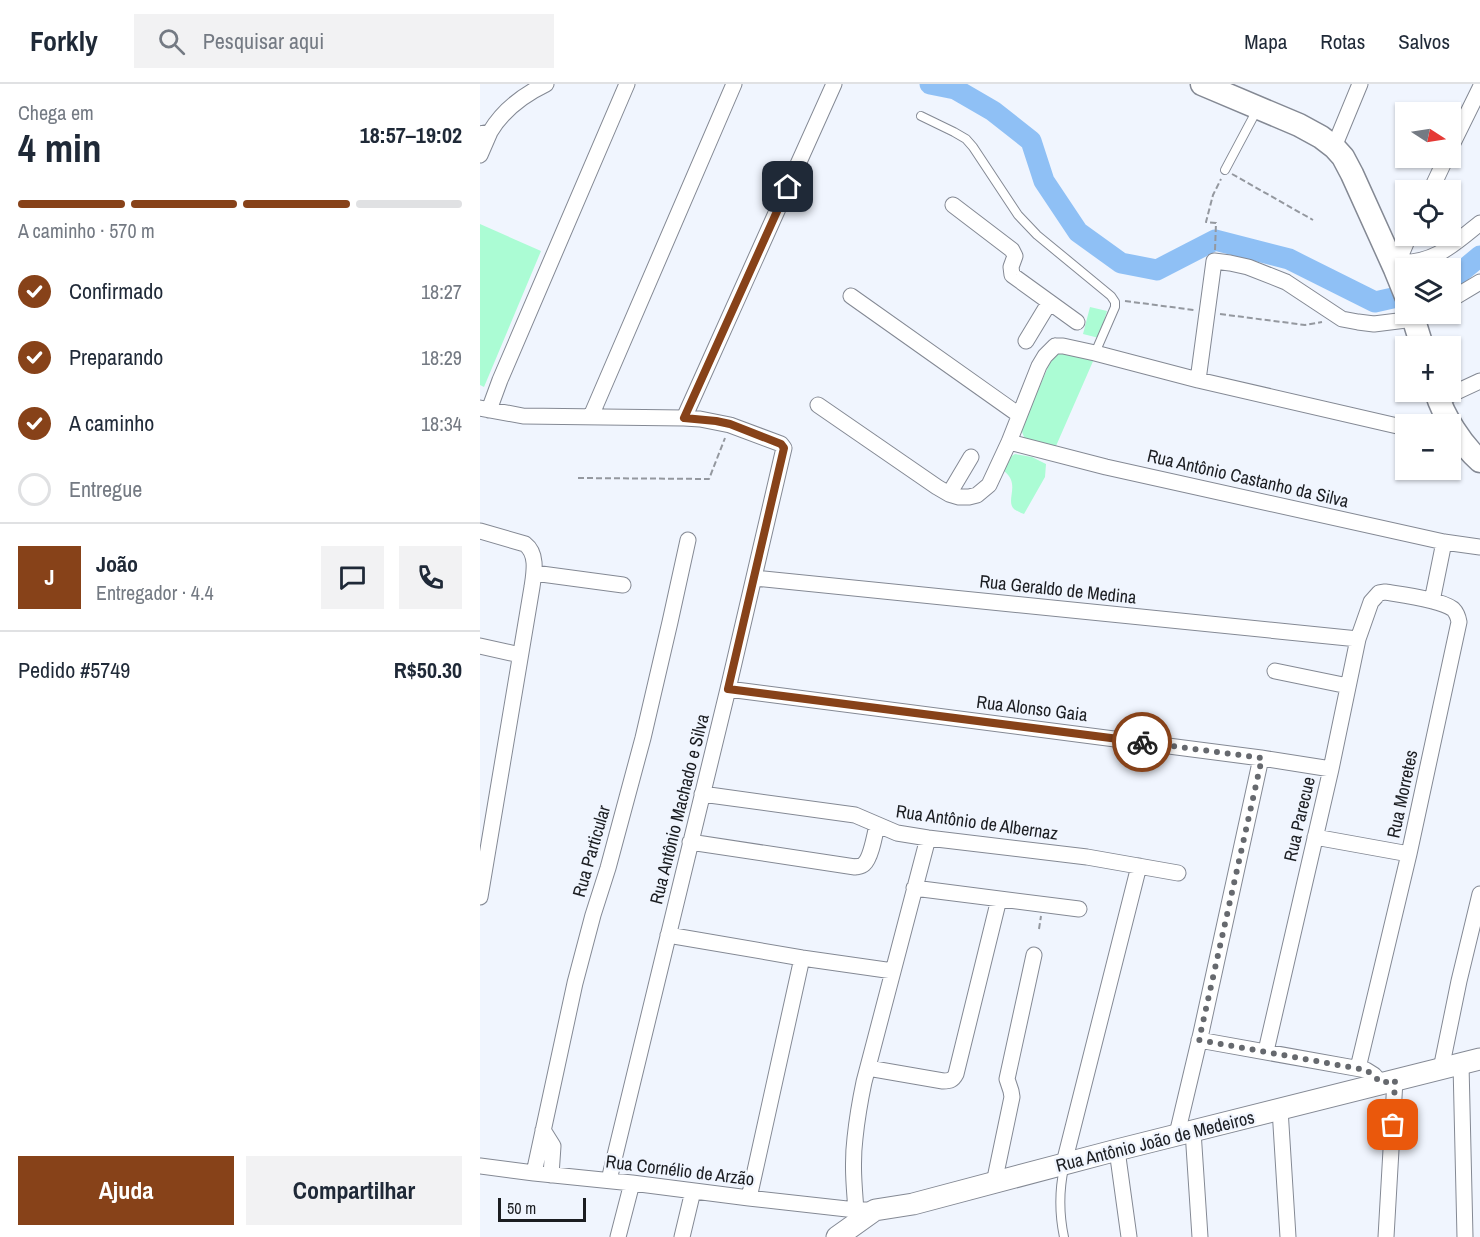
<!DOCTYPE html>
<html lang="pt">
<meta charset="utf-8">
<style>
body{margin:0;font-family:"Archivo Narrow",sans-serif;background:#f2f2f3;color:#1f2937;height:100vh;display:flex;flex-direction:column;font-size:22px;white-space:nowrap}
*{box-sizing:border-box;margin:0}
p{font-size:20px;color:#747a83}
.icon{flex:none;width:33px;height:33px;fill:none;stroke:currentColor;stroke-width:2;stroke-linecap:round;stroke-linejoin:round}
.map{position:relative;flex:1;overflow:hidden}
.panel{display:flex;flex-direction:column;background:#fff;width:480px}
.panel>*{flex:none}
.needle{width:39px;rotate:102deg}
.fabs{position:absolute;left:915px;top:18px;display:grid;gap:12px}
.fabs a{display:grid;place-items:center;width:66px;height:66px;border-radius:0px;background:#fff;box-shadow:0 2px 4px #0004;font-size:30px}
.scale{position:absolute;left:18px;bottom:15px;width:88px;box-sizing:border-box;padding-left:6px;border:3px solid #1b1d21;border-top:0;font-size:16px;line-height:21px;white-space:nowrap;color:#1b1d21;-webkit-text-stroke:4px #f0f5fe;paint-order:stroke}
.pin{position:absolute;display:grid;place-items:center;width:51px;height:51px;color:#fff;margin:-26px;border-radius:12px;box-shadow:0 3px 9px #0006}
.courier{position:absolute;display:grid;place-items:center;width:60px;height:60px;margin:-30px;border:4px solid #874219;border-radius:50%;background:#fff;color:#222;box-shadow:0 2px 8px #0007}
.head em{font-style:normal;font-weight:700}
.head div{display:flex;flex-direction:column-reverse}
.head{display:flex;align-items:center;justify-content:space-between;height:102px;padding:0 18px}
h1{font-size:39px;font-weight:700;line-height:45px}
.bar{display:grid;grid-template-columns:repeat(4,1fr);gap:9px 6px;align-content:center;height:72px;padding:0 18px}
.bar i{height:8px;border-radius:4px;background:#e0e1e3}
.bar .selected{background:#874219}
.bar p{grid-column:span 4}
.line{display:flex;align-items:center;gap:15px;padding:0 18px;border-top:2px solid #e0e1e3}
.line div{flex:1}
.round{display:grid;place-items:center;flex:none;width:63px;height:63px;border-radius:0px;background:#f2f2f3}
ol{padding:0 18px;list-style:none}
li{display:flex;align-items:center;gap:18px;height:66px}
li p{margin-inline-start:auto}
li .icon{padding:6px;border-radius:50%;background:#874219;color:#fff;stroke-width:4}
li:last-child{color:#747a83}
li i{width:33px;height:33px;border:3px solid #e0e1e3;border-radius:50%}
.button{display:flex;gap:12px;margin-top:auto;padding:12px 18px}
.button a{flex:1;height:69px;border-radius:0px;background:#874219;color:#fff;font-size:24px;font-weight:700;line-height:69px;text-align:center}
.button a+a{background:#f2f2f3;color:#1f2937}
header{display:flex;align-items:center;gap:36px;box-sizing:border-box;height:84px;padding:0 30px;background:#fff;border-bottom:2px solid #e0e1e3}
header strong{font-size:28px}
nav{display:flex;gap:33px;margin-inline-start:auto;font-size:21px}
.search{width:420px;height:54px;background:#f2f2f3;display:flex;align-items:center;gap:15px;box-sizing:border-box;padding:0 21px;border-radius:0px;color:#747a83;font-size:22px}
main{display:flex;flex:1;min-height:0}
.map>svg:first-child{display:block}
.green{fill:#abfcd4}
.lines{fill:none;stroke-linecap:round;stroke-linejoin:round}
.river{stroke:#8fc0f5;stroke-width:21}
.lane-casing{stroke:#848994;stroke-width:10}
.street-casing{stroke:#848994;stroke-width:17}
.secondary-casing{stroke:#848994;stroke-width:23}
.primary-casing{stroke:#848994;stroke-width:25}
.path{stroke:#94989f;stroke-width:2;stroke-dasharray:6 3;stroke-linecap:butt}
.lane{stroke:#fff;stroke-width:8}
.street{stroke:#fff;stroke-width:15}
.secondary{stroke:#fff;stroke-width:21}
.primary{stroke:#fff;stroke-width:22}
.done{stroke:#66696e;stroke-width:6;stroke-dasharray:0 10.8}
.route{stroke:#874219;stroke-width:8}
.labels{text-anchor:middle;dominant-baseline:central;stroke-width:4.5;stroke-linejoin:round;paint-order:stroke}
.street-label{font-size:18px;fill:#1b1d21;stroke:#f0f5fe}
</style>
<header>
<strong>Forkly</strong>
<div class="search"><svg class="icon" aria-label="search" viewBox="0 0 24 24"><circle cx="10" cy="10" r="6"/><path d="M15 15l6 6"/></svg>Pesquisar aqui</div>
<nav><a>Mapa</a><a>Rotas</a><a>Salvos</a></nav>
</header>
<main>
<section class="panel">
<div class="head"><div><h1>4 min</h1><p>Chega em</p></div><em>18:57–19:02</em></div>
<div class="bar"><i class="selected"></i><i class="selected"></i><i class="selected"></i><i></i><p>A caminho · 570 m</p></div>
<ol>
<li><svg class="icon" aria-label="check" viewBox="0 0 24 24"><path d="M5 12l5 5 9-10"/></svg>Confirmado<p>18:27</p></li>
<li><svg class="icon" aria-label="check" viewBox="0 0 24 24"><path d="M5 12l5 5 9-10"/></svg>Preparando<p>18:29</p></li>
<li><svg class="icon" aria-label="check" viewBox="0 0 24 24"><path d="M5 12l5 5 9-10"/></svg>A caminho<p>18:34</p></li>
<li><i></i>Entregue</li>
</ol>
<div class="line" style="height:108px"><b class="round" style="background:#874219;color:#fff">J</b><div><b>João</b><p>Entregador · 4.4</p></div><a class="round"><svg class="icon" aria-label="chat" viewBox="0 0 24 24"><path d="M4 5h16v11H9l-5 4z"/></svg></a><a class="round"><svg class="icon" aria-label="phone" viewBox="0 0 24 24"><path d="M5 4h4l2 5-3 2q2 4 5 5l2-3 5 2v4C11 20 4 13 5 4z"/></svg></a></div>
<div class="line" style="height:78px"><div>Pedido #5749</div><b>R$50.30</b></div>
<div class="button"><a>Ajuda</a><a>Compartilhar</a></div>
</section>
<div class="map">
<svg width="1000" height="1153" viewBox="0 0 1000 1153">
<rect width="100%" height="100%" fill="#f0f5fe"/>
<path class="green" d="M 0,140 L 61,167 L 4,303 L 0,301 Z
M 610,223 L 627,227 L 619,254 L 603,250 Z
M 576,268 L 614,275 L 576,362 L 547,356 L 544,353 L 541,345 L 572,274 Z
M 535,370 L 552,373 L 566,380 L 565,393 L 544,430 C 543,430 535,426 534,425 C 525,416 541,400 524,387 L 523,381 L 527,375 Z"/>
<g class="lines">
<path class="river" d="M 450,0 L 475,5 L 513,27 L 551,57 L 564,97 L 598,148 L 641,179 L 677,186 L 735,156 L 809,175 L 895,218 L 926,211
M 970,197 L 1000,172"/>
<g class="lane-casing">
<path id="lane" d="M 441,32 L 474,48 L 486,55 L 493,63 L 538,131 L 557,151 L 631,212 L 635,218 L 635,223 L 615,269
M 745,86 L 778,24
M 584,1084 C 579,1107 579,1129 584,1153"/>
</g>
<g class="street-casing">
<path id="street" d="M 0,50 L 10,48 C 23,26 43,11 66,0
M 854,63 L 880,0
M 970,65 L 1000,4
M 0,71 L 10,48
M 951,106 L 966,74
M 473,121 L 532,166 L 535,172 L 531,183 L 532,191 L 597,238
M 917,178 C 953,181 974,160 1000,139
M 915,185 L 929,152
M 371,212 L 539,331
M 970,216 L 1000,198
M 546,257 L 569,219
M 575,262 L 583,262 L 615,269 L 718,296 L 926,344
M 718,296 L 734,177 L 750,179 L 768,183 L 806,198 L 862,235 L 878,238 L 894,240 L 934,235 L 945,230
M 959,316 L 1000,297
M 338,321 L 457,403 L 469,410 L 479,413 L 489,413 L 497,411 L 509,401 L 529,358 L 559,282 L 565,272 L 575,262
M 0,324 L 43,332 L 204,334 L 220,335 L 250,341 L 301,360 L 304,364 L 248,605 L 129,1096
M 9,326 L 20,296 L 147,0
M 111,332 L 254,0
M 204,334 L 354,0
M 529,358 L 626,383 L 964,458 L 1000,463
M 469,410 L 491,373
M 0,447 L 45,460 C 58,470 54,489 52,503 L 0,813
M 54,489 L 143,501
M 275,494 L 878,555
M 952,517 L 964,458
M 0,562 L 40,571
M 795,587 L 868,602
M 248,605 L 781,674 L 851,685
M 222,710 L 375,731 L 417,749 L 448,754 L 607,773 L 698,789
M 835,753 L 929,770
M 210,758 L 375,783 C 379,782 381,783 384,780 C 391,774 395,750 397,741
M 434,804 L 599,825
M 188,851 L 322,874 L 413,887
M 719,956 L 886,986 L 894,991 L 901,999
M 786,967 L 851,685 L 878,555 L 891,518 L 899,509 L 905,508 C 923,511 959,515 973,525 C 977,529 978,532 979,538 L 929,770 L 878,984
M 981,980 L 985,1153
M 388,984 L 463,997 C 470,997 473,996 476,990 L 519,815
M 961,985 L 979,897 L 1000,810
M 800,1025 L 808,1153
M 63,1046 L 73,1062 L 71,1091
M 713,1047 L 720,1153
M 697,1050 L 721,949 L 781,674
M 637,1066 L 649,1153
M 584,1079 L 659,782
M 0,1082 L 54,1089 L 152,1099 L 269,1114 L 376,1126 L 395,1126
M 54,1089 L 95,899 L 113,831 L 128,784 L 163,654 L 190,538 L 208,456
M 514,1099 L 532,1013 L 531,1007 L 527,995 L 554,871
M 269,1114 L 322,874
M 376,1126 C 374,1102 372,1078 375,1054 C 377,1035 380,1017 384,998 L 448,754
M 138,1153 L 152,1099
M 202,1153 L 213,1107
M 906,1153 L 915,996"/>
</g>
<g class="secondary-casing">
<path id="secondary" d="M 357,1153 L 395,1126 L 433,1120 L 637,1066 L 1000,975"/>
</g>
<g class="primary-casing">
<path id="primary" d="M 722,0 L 819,41 L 841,53 L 854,63 L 863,73 L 872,90 L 915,185 L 926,212
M 932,230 L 942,262
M 956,308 C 964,333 981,360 1000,377"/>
</g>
<path class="path" d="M 752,90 L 833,136
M 735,166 L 736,139 L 726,138 L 733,111 L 741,95
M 645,217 L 714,226
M 740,230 L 825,241 L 842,238
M 98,394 L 229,395 L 245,354
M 559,845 L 561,832"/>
<use href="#lane" class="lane"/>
<use href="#street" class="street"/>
<use href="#secondary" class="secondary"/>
<use href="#primary" class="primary"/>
</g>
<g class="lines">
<path class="done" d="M 662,658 L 782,674 L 719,956 L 886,986 L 894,992 L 901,999 L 915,996 L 913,1041"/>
<path class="route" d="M 308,103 L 204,334 L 236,337 L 250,340 L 301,360 L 304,364 L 248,605 L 662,658"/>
</g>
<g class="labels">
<g class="street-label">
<text transform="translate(768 394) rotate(13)">Rua Antônio Castanho da Silva</text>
<text transform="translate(578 505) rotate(6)">Rua Geraldo de Medina</text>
<text transform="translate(552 624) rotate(7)">Rua Alonso Gaia</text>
<text transform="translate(922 710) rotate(-78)">Rua Morretes</text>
<text transform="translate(199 725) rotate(-76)">Rua Antônio Machado e Silva</text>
<text transform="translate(819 735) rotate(-77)">Rua Parecue</text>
<text transform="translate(497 738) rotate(8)">Rua Antônio de Albernaz</text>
<text transform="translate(111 767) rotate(-74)">Rua Particular</text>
<text transform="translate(675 1057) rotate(-14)">Rua Antônio João de Medeiros</text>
<text transform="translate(200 1086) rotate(7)">Rua Cornélio de Arzão</text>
</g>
</g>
</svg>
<div class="fabs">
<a><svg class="needle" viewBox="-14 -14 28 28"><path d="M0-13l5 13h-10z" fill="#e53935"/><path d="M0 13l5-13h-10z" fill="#747a83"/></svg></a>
<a><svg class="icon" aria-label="locate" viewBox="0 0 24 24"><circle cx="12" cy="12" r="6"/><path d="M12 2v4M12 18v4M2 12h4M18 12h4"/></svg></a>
<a><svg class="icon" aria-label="layers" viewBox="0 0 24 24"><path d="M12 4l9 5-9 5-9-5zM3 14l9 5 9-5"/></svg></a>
<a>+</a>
<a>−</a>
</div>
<div class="scale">50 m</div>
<div class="pin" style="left:913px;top:1041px;background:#ea580c"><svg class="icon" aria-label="bag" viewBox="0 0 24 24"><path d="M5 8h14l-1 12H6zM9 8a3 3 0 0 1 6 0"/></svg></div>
<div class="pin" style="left:308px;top:103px;background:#1f2937"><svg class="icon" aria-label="home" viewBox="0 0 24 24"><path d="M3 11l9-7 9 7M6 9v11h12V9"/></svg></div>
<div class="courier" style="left:662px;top:658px"><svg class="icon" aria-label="bike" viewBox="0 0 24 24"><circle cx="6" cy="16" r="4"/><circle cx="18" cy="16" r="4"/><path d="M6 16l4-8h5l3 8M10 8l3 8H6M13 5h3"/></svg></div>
</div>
</main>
